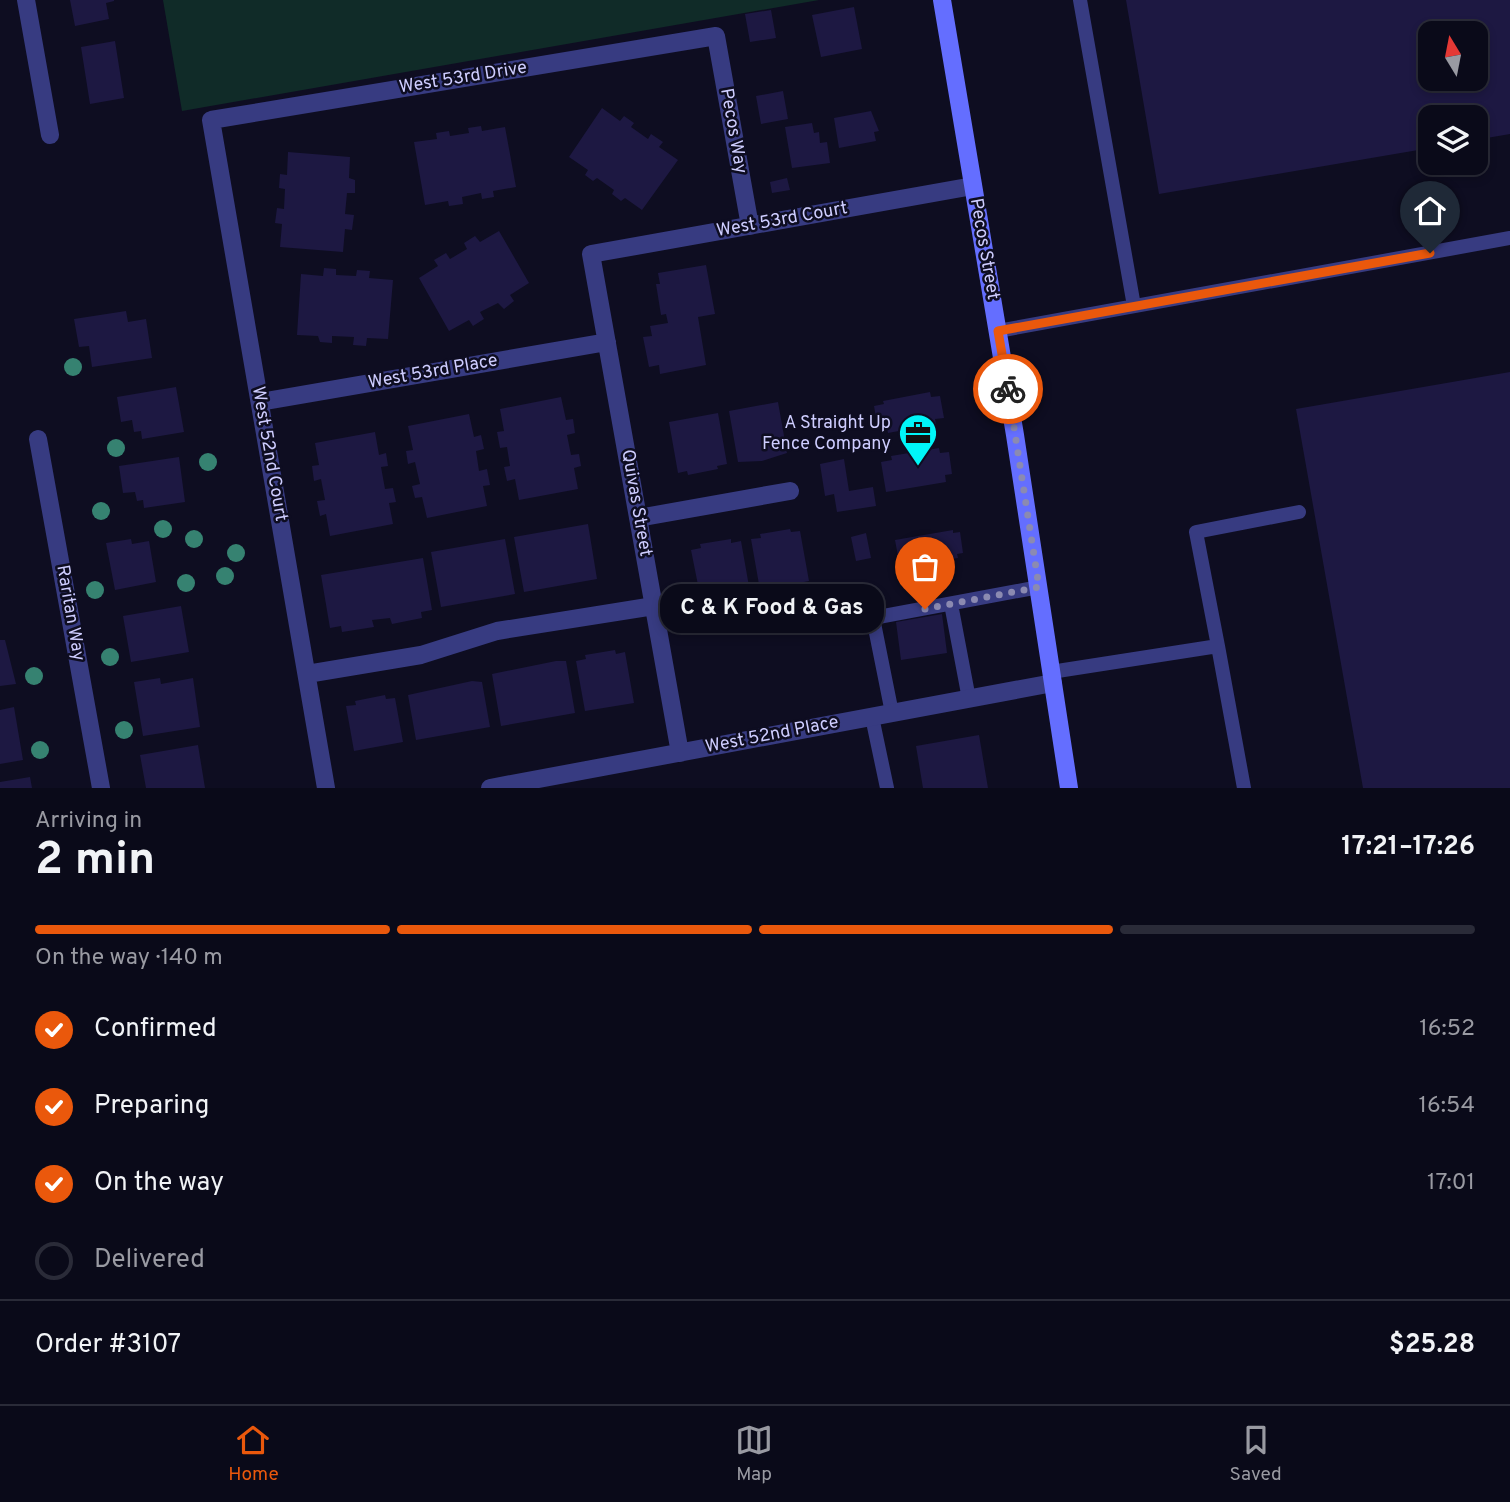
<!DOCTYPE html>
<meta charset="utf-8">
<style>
body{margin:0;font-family:Overpass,sans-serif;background:#181826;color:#f1f3f6;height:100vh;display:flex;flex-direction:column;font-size:26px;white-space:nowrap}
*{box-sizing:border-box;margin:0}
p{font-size:23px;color:#999aa2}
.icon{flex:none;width:38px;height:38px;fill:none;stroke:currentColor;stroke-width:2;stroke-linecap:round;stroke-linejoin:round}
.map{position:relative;height:788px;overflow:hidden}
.drawer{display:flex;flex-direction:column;background:#0a0a19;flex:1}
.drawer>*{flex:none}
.needle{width:46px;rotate:350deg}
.buttons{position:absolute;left:1418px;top:21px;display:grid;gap:14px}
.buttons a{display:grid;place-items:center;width:70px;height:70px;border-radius:14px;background:#0a0a19;box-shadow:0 4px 10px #0003,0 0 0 2px #2a2b38;font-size:35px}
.pin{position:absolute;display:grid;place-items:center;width:60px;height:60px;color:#fff;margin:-72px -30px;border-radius:50% 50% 50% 0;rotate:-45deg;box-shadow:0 0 7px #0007}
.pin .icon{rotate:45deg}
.courier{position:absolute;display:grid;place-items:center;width:70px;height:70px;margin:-35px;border:5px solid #ea580c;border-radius:50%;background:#fff;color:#222;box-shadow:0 2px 9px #0007}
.bubble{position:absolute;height:49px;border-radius:21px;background:#0a0a19;box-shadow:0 4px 10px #0003,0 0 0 2px #2a2b38;font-size:23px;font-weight:700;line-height:49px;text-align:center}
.overview em{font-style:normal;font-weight:700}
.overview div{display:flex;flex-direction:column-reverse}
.overview{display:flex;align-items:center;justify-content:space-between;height:119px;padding:0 35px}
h1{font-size:46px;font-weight:700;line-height:52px}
.bar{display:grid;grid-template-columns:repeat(4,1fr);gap:10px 7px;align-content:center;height:84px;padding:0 35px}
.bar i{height:9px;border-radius:5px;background:#2a2b38}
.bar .active{background:#ea580c}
.bar p{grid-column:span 4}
.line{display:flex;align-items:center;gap:18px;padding:0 35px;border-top:2px solid #2a2b38}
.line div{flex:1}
ol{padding:0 35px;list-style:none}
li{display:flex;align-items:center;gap:21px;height:77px}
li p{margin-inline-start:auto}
li .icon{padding:7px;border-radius:50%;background:#ea580c;color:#fff;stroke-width:4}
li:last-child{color:#999aa2}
li i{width:38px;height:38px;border:4px solid #2a2b38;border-radius:50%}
.menu{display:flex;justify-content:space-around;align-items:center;height:98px;border-top:2px solid #2a2b38;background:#0a0a19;font-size:19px;color:#999aa2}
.menu a{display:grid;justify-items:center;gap:4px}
.menu .active{color:#ea580c}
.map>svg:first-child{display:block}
.green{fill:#102b28}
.building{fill:#1d1842;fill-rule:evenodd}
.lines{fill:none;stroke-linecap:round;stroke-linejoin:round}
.service{stroke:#373b81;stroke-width:14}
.minor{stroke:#373b81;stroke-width:18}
.secondary{stroke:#646eff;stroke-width:18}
.tree{fill:#368271}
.done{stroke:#8b8ab1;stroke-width:7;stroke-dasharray:0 12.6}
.route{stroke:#ea580c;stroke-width:9}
.labels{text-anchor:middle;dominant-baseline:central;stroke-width:5;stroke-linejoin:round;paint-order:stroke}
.street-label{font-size:18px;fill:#cecdff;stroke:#0e0d21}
.poi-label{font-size:18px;fill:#cecdff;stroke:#0e0d21;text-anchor:end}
</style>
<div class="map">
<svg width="1510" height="788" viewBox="0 0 1510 788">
<rect width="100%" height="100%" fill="#0e0d21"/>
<path class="green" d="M 163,0 L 819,0 L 182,111 Z"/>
<path class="building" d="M 70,0 L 114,0 L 114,1 L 106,3 L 109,19 L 75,26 Z
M 1126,0 L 1510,0 L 1510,134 L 1475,140 L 1475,117 L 1430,117 L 1430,148 L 1159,194 ZM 1430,33 L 1475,33 L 1475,79 L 1430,79 Z
M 854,7 L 862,49 L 821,57 L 812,15 Z
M 771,10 L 776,38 L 750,42 L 745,14 Z
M 115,41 L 124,98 L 90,104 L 81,47 Z
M 783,91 L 788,119 L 761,124 L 756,96 Z
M 602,108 L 620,121 L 624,116 L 634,123 L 631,127 L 648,139 L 651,134 L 663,142 L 659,147 L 678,160 L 642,210 L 625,198 L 621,201 L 612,194 L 614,190 L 597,178 L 593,181 L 585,175 L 588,170 L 569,157 Z
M 871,111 L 879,131 L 874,132 L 876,141 L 839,148 L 834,118 Z
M 812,123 L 814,133 L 819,132 L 820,143 L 827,142 L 830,163 L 792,168 L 785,127 Z
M 481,126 L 482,131 L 505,127 L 516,187 L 493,191 L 494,197 L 482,199 L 481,193 L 462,197 L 463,204 L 449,206 L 448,201 L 425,205 L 414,142 L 437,139 L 436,133 L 449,131 L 450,136 L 469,133 L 468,128 Z
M 288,152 L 350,157 L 349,178 L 355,180 L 355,193 L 347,193 L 345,214 L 354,215 L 352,230 L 345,229 L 343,252 L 280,247 L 282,224 L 275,223 L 277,208 L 284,209 L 285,189 L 279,188 L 280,174 L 287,175 Z
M 787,178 L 790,190 L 772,193 L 770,182 Z
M 499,231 L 529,283 L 510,295 L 514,301 L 504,309 L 498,303 L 480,312 L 484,319 L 473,326 L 469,320 L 449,331 L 419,278 L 438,266 L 434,260 L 446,253 L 450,259 L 467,249 L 464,243 L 475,236 L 480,242 Z
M 706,265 L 715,314 L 698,317 L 706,365 L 660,374 L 659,365 L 649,367 L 643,337 L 652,336 L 650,326 L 668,323 L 666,314 L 661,315 L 656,284 L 660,284 L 658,273 Z
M 324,268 L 336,269 L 336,275 L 356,276 L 357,270 L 370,271 L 369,278 L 393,280 L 388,339 L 367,338 L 366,346 L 353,345 L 354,337 L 332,336 L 332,343 L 320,342 L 318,336 L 297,335 L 301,274 L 323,276 Z
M 126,311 L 128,322 L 146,319 L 152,358 L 92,367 L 89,346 L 79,347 L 74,319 Z
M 1510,372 L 1510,788 L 1363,788 L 1296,409 Z
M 176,387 L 184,432 L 142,439 L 141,431 L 134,432 L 132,420 L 121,422 L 117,397 Z
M 930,392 L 931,397 L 940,396 L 944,418 L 935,419 L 936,424 L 888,433 L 887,428 L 878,429 L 874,406 L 884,404 L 883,401 Z
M 561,397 L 566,420 L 573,419 L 575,433 L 567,435 L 571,455 L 579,454 L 581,466 L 574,468 L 578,489 L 519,500 L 515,479 L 507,481 L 504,467 L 510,466 L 507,447 L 500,448 L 497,432 L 504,431 L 500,409 Z
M 778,402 L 787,453 L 762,461 L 738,462 L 729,411 Z
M 718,413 L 727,464 L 717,466 L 718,469 L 688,475 L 687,471 L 678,473 L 669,422 Z
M 469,414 L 474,437 L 481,435 L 484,449 L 476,451 L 479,471 L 487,469 L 490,485 L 483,486 L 487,506 L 427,518 L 422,497 L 415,498 L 412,486 L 420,484 L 415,462 L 408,464 L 406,451 L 413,450 L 408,426 Z
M 375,432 L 379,455 L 386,453 L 388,466 L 381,467 L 385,489 L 393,488 L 396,502 L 389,503 L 393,524 L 330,536 L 326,514 L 320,516 L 317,501 L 325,500 L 321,479 L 314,481 L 312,466 L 319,465 L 315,443 Z
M 939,448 L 940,453 L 949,452 L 952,474 L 945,475 L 946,482 L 886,492 L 881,462 L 892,460 L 891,456 Z
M 179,457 L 185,502 L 144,508 L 143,500 L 137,501 L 135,492 L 123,493 L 119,466 Z
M 844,459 L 849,491 L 873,487 L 876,506 L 837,512 L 834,494 L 825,496 L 820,464 Z
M 588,524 L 597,579 L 524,592 L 514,537 Z
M 790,529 L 791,532 L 800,531 L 809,581 L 760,590 L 751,539 L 761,538 L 760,534 Z
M 953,530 L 953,533 L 960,532 L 963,553 L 957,554 L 958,558 L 900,567 L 895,540 Z
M 866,533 L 871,558 L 856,561 L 851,537 Z
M 131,539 L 132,544 L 149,541 L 156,582 L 115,590 L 106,543 Z
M 505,539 L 515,594 L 441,607 L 431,552 Z
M 731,539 L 731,543 L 741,541 L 750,592 L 701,600 L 691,550 L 701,548 L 700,544 Z
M 423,558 L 432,610 L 421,612 L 422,618 L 392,624 L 390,618 L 372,620 L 374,627 L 342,632 L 341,626 L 330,628 L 321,575 Z
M 181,606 L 189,652 L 131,662 L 123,616 Z
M 942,614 L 947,653 L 901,660 L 896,622 Z
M 0,640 L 5,640 L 16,684 L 0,686 Z
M 615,650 L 616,654 L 625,652 L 634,703 L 585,711 L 576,661 L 586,659 L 585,655 Z
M 556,661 L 566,661 L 575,713 L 501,726 L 492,674 Z
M 160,678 L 161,684 L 193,678 L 200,727 L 143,736 L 134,682 Z
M 472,681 L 482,682 L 490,727 L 416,740 L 408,695 Z
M 385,695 L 386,699 L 395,698 L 403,742 L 354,751 L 346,706 L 356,705 L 355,701 Z
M 14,707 L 23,760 L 0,764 L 0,710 Z
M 979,735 L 988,788 L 923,788 L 916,746 Z
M 198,745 L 205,788 L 146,788 L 140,755 Z
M 30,777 L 32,788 L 0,788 L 0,782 Z"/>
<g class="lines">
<path class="service" d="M 1080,0 L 1134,306
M 998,331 L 1510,238
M 951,604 L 969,699
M 1218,646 L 1196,532 L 1299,512
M 1051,672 L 1218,646 L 1244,788
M 892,713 L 873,618 L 1039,587
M 872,717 L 887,788"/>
<path class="minor" d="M 26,0 L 50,135
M 260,402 L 607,342
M 38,439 L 101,788
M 638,518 L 790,491
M 307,674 L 421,655 L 497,631 L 654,606
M 680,753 L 591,254 L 973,186
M 326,788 L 211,120 L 716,36 L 750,226
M 490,788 L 1053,683"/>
<path class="secondary" d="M 942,0 L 1015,435 L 1069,788"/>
</g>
<g class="tree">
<circle cx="73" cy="367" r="9"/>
<circle cx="116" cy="448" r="9"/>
<circle cx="208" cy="462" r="9"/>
<circle cx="101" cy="511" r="9"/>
<circle cx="163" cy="529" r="9"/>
<circle cx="194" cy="539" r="9"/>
<circle cx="236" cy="553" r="9"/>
<circle cx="225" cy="576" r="9"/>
<circle cx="186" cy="583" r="9"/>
<circle cx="95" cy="590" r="9"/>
<circle cx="110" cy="657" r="9"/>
<circle cx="34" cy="676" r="9"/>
<circle cx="124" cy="730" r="9"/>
<circle cx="40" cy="750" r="9"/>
</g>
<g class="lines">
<path class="done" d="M 925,609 L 1039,587 L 1008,389"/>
<path class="route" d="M 1008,389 L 998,331 L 1430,253"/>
</g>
<defs>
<g id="office-pin" transform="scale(2.0125)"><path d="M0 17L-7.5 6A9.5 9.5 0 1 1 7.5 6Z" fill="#00f6f8" stroke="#0e0d21"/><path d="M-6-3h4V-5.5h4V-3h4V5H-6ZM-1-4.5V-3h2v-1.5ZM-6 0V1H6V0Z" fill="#111"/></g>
</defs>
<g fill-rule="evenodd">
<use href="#office-pin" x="918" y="433"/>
</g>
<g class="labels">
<g class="street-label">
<text transform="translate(463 78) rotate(-9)">West 53rd Drive</text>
<text transform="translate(733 131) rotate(80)">Pecos Way</text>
<text transform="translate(782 220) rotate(-10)">West 53rd Court</text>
<text transform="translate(984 249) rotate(80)">Pecos Street</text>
<text transform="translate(433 372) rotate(-10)">West 53rd Place</text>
<text transform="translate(269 454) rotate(80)">West 52nd Court</text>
<text transform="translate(636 503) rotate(80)">Quivas Street</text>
<text transform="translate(70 613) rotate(80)">Raritan Way</text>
<text transform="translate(772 735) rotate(-11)">West 52nd Place</text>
</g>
<g class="poi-label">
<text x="891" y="423">A Straight Up<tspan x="891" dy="21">Fence Company</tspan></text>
</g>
</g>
</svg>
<div class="buttons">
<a><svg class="needle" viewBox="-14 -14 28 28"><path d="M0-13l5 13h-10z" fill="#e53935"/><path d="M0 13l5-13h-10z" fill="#999aa2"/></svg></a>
<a><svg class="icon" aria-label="layers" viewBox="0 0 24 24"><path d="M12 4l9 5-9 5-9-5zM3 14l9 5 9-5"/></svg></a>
</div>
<div class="pin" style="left:925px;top:609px;background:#ea580c"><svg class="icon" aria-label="bag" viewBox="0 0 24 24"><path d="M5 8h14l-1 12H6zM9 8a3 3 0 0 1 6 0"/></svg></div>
<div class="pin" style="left:1430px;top:253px;background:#1f2937"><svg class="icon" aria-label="home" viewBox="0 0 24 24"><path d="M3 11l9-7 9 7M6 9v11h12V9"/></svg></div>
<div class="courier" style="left:1008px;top:389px"><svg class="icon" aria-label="bike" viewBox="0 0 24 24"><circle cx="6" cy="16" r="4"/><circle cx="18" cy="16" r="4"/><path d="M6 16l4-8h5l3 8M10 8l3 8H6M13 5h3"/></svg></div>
<div class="bubble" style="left:660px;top:584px;width:224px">C &amp; K Food &amp; Gas</div>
</div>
<section class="drawer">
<div class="overview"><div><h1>2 min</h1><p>Arriving in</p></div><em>17:21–17:26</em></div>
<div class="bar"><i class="active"></i><i class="active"></i><i class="active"></i><i></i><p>On the way · 140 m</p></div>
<ol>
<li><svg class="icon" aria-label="check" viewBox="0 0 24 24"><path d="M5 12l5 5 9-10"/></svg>Confirmed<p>16:52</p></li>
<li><svg class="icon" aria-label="check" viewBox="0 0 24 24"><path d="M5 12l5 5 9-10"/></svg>Preparing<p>16:54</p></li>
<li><svg class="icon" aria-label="check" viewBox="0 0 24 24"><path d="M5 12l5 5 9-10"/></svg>On the way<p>17:01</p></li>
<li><i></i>Delivered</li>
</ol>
<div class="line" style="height:91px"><div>Order #3107</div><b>$25.28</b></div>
</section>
<nav class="menu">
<a class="active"><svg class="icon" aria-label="home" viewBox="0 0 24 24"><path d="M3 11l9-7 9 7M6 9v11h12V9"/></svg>Home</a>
<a><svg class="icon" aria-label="map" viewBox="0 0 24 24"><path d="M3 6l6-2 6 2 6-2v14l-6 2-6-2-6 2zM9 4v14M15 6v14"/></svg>Map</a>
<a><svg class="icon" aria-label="saved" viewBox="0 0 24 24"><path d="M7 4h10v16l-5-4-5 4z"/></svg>Saved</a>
</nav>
